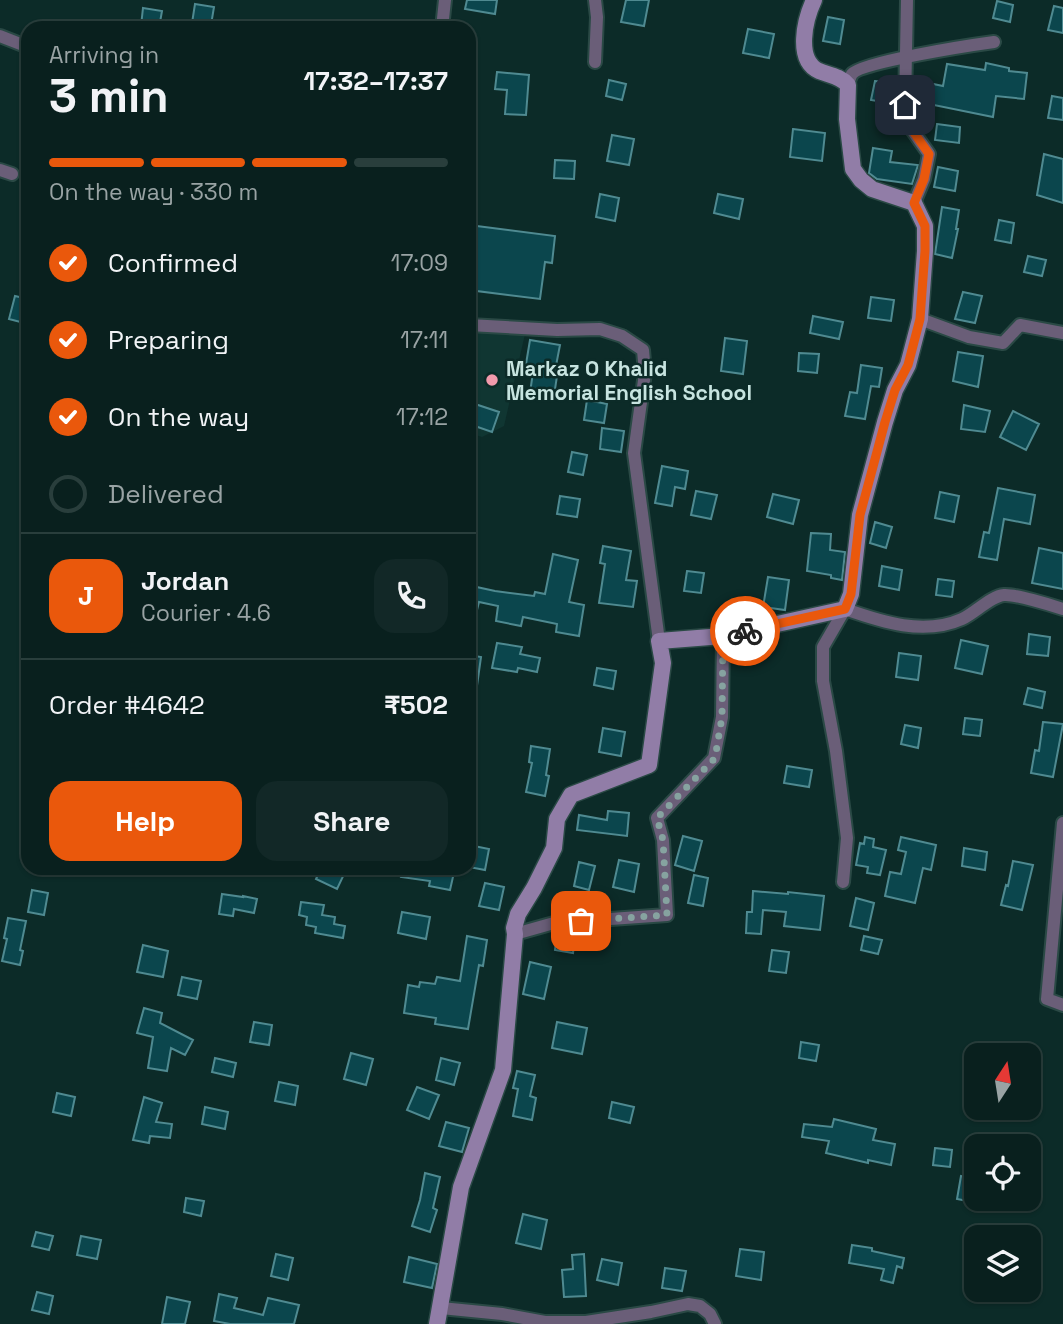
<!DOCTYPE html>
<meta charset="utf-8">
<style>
body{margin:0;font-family:"Space Grotesk",sans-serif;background:#122827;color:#f1f3f6;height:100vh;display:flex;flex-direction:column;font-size:26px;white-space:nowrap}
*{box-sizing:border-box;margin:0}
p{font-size:23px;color:#99a3a4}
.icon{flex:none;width:38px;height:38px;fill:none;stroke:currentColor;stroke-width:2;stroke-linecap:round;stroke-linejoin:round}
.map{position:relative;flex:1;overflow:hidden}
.panel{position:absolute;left:21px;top:21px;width:455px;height:854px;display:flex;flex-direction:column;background:#09201e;border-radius:21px;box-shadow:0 2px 5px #0004,0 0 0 2px #293e3c}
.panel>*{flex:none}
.needle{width:46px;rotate:12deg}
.tools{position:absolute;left:964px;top:1043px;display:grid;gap:14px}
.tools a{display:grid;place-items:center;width:77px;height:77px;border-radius:14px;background:#09201e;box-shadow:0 2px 5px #0004,0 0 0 2px #293e3c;font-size:35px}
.pin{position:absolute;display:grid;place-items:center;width:60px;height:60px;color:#fff;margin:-30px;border-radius:14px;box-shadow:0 4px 10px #0006}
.courier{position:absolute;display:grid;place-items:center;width:70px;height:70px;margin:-35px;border:5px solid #ea580c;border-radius:50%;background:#fff;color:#222;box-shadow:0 2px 9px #0007}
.summary em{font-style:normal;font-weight:800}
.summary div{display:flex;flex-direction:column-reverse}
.summary{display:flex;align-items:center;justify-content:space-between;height:119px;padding:0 28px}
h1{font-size:46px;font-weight:800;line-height:52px}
.bar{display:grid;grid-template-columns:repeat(4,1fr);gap:10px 7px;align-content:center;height:84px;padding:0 28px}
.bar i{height:9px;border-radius:5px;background:#293e3c}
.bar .active{background:#ea580c}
.bar p{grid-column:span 4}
.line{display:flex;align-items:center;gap:18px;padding:0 28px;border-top:2px solid #293e3c}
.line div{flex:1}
.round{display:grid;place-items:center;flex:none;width:74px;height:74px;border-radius:21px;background:#122827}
ol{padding:0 28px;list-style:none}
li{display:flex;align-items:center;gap:21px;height:77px}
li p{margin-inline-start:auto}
li .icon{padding:7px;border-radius:50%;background:#ea580c;color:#fff;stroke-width:4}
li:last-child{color:#99a3a4}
li i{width:38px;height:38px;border:4px solid #293e3c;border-radius:50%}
.action{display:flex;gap:14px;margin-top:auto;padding:14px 28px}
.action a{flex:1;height:80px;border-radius:21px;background:#ea580c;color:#fff;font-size:28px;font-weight:800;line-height:80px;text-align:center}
.action a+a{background:#122827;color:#f1f3f6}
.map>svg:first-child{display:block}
.built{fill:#103632}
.building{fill:#0b464d;stroke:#4f8a91;stroke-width:2}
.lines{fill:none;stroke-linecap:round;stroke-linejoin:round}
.street-casing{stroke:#2a4945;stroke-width:16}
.secondary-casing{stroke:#2a4945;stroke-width:19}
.street{stroke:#6a5e78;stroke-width:12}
.secondary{stroke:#917da7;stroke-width:16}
.done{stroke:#86a3a0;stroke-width:7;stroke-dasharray:0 12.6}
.route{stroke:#ea580c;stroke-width:9}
.poi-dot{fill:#f29aac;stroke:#0c2b28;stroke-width:2.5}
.labels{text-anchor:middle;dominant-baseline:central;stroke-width:5;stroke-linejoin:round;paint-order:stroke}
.poi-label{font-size:21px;font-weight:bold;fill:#c7e4e0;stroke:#0c2b28;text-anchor:start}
</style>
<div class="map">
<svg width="1063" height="1324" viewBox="0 0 1063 1324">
<rect width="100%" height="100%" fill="#0c2b28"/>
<path class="built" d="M 469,328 L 525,334 L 504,426 L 482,437 L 469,433 Z"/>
<path class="building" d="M 467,0 L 497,0 L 495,14 L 465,9 Z
M 626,0 L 649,0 L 644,26 L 621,22 Z
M 997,1 L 1013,5 L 1010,22 L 993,18 Z
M 195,4 L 214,7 L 211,25 L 192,23 Z
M 1054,6 L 1063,8 L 1063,33 L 1048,30 Z
M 143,8 L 162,11 L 159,28 L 141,26 Z
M 828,17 L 844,20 L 840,44 L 823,41 Z
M 748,29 L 774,34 L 769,58 L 743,53 Z
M 986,63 L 1009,68 L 1009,71 L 1027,73 L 1024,99 L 996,96 L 993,117 L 914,101 L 914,80 L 943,86 L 947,64 L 985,70 Z
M 497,72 L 529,75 L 526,115 L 505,114 L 507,90 L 495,89 Z
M 609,80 L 626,84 L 622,100 L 606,96 Z
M 875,81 L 892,83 L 889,103 L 871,100 Z
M 1052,96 L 1063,98 L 1063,120 L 1048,118 Z
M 937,124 L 960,127 L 959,143 L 935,140 Z
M 793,129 L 825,133 L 822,161 L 790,157 Z
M 612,135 L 634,139 L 629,165 L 607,161 Z
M 873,148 L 892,151 L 890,162 L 918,165 L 912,184 L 877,179 L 869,173 Z
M 1044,154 L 1063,159 L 1063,203 L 1037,195 Z
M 555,160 L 575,161 L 574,179 L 554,178 Z
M 938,167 L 958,171 L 955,191 L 934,187 Z
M 600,194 L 619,198 L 615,221 L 596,217 Z
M 718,194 L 743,199 L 739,219 L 714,213 Z
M 942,207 L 959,210 L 956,229 L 958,229 L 952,258 L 935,254 Z
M 999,220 L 1014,223 L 1011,243 L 995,240 Z
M 469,225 L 555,236 L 552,263 L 545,262 L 540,299 L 469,290 Z
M 1028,256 L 1046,260 L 1042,276 L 1024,272 Z
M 963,292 L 982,296 L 975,323 L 955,319 Z
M 15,296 L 28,299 L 28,324 L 9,319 Z
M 871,297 L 894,300 L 891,321 L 868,318 Z
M 813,316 L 843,322 L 839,339 L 810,333 Z
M 725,338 L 747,341 L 743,374 L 721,371 Z
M 530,340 L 560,345 L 554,376 L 557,376 L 554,396 L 530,393 L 534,365 L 526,364 Z
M 958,352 L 983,356 L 978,387 L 953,381 Z
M 799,353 L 819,354 L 817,373 L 798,371 Z
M 861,365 L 882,368 L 879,387 L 871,386 L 865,419 L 845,416 L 850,392 L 857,393 Z
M 587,400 L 607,404 L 604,423 L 584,420 Z
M 469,402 L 499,412 L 492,432 L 469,424 Z
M 964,405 L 990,411 L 985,432 L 961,429 Z
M 1013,411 L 1039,424 L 1026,450 L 1000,437 Z
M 602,428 L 624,431 L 621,452 L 600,449 Z
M 572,452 L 587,455 L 583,475 L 568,472 Z
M 662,466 L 688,471 L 685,489 L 675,487 L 672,506 L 655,503 Z
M 998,488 L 1035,495 L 1030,524 L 1004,519 L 997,560 L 979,557 L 984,532 L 989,533 Z
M 696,491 L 717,495 L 711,519 L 691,515 Z
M 940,492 L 959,496 L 954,522 L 935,518 Z
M 773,494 L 799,500 L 793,524 L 767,517 Z
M 560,496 L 580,499 L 577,517 L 557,514 Z
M 875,522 L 892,527 L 886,548 L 870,543 Z
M 811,533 L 831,534 L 830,550 L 845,552 L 842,580 L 831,578 L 831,575 L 807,571 Z
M 603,546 L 631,551 L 626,580 L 637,581 L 633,607 L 599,603 L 605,564 L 600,563 Z
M 1039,548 L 1063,553 L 1063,589 L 1032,583 Z
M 553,554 L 578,560 L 569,602 L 584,605 L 579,636 L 556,632 L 557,624 L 523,617 L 521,626 L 496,621 L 498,606 L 479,602 L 473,626 L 469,626 L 469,600 L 472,586 L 495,591 L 534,596 L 535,592 L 545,594 Z
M 882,566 L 902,570 L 899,590 L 879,586 Z
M 687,571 L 704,573 L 701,593 L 684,591 Z
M 768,577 L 789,580 L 785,610 L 763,607 Z
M 938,579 L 954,581 L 952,597 L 936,595 Z
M 1029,634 L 1050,637 L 1048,656 L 1027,654 Z
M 961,640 L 988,646 L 982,674 L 955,668 Z
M 497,643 L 522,647 L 520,654 L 540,658 L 537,672 L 518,668 L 517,672 L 492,668 Z
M 899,653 L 921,656 L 918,680 L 896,677 Z
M 469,655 L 481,657 L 475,700 L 469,700 Z
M 597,668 L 616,671 L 613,689 L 594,685 Z
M 1028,688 L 1045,692 L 1042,708 L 1024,704 Z
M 965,718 L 982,720 L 980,736 L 963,734 Z
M 1043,722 L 1063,724 L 1053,777 L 1031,773 L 1035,750 L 1039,751 Z
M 905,725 L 921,728 L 918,748 L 901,744 Z
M 603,728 L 625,732 L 621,756 L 599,752 Z
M 531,746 L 550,749 L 546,775 L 549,776 L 545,796 L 526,792 L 532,763 L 529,762 Z
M 787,766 L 812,770 L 809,787 L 784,783 Z
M 608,811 L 629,813 L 627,836 L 577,830 L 579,815 L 607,820 Z
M 683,836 L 702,841 L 694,871 L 675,865 Z
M 865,837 L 874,839 L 873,847 L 886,850 L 880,875 L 867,873 L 868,867 L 856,865 L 860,843 L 864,844 Z
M 901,837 L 936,845 L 931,870 L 923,868 L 915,903 L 885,896 L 890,872 L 901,874 L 906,852 L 898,850 Z
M 469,845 L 489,849 L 485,870 L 469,867 Z
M 964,848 L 987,852 L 985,870 L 962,866 Z
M 619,860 L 639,864 L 634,892 L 613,887 Z
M 1013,861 L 1033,865 L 1022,910 L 1001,905 L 1006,885 L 1008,886 Z
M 579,862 L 595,866 L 589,890 L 574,886 Z
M 321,868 L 347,868 L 337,889 L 316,879 Z
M 403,868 L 455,868 L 450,890 L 429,886 L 430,881 L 401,877 Z
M 694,875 L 708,878 L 703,906 L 688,903 Z
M 485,883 L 504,887 L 499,910 L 479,906 Z
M 32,890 L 48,893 L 44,915 L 28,912 Z
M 753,891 L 788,894 L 788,892 L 824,896 L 820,930 L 784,926 L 786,912 L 763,910 L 761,934 L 746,933 L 747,912 L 752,912 Z
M 222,894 L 243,897 L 243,896 L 257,899 L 254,913 L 234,909 L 233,916 L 219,914 Z
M 856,898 L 874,903 L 868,930 L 850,926 Z
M 301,902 L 324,905 L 322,915 L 335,917 L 334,924 L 345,926 L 343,938 L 315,933 L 316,927 L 306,925 L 307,917 L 299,915 Z
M 402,912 L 430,917 L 426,939 L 398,933 Z
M 8,918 L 26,921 L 20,950 L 23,951 L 20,965 L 2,961 L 7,939 L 4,938 Z
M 557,934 L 575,937 L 573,953 L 555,950 Z
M 467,936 L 487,940 L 483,966 L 479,965 L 468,1029 L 435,1024 L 436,1018 L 404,1013 L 408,985 L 419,987 L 420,982 L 435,984 L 437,977 L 460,981 Z
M 864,936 L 882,940 L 878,954 L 861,950 Z
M 143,945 L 168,951 L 163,977 L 137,972 Z
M 772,950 L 789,952 L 786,973 L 769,971 Z
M 530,962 L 551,967 L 544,999 L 523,994 Z
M 182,977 L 201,981 L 197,999 L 178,995 Z
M 144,1008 L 162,1013 L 160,1023 L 193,1040 L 185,1055 L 171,1048 L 167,1071 L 148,1068 L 153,1037 L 137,1033 Z
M 254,1022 L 272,1025 L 269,1045 L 250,1042 Z
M 557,1022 L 587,1028 L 582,1054 L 552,1048 Z
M 801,1042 L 819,1045 L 816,1061 L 799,1058 Z
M 351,1053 L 373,1059 L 366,1085 L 344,1079 Z
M 215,1058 L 236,1063 L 233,1077 L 212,1072 Z
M 441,1058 L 460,1063 L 454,1085 L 436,1080 Z
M 517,1071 L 535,1075 L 530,1096 L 536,1098 L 532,1120 L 513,1116 L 518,1089 L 513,1088 Z
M 279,1082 L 298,1086 L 295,1105 L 275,1101 Z
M 417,1087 L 439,1095 L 429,1119 L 407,1110 Z
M 57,1093 L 75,1097 L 71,1116 L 53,1112 Z
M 144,1097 L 162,1103 L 156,1122 L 172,1124 L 170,1138 L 150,1136 L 149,1143 L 133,1140 Z
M 612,1102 L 634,1107 L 630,1123 L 609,1118 Z
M 205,1107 L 228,1112 L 225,1129 L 202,1124 Z
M 834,1119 L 876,1129 L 873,1140 L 895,1144 L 891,1165 L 868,1160 L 868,1163 L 826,1153 L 829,1141 L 802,1137 L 804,1124 L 832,1127 Z
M 446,1122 L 469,1128 L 462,1152 L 439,1146 Z
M 935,1148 L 952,1150 L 950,1167 L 933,1165 Z
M 425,1173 L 440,1177 L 433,1208 L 437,1210 L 430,1232 L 412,1226 L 420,1200 Z
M 961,1176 L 976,1179 L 973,1202 L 957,1199 Z
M 186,1198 L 204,1201 L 201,1216 L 184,1212 Z
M 523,1214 L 547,1220 L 541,1249 L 516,1243 Z
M 36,1232 L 53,1236 L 49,1250 L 32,1246 Z
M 81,1236 L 101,1240 L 97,1259 L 77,1255 Z
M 852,1245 L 872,1248 L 872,1251 L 904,1258 L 902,1268 L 897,1266 L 893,1283 L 881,1280 L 884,1269 L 849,1263 Z
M 740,1249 L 764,1252 L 761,1280 L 736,1276 Z
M 276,1254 L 293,1258 L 288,1280 L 271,1276 Z
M 584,1254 L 586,1296 L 564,1297 L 562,1270 L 573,1269 L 572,1255 Z
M 409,1257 L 437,1264 L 432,1288 L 404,1282 Z
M 602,1259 L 622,1263 L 618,1285 L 597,1280 Z
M 665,1268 L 686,1271 L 682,1291 L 662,1288 Z
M 37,1292 L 53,1296 L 49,1314 L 32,1310 Z
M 219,1294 L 237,1298 L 234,1308 L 263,1315 L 268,1298 L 299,1305 L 294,1324 L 230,1324 L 214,1321 Z
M 167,1297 L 190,1302 L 185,1324 L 162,1324 Z"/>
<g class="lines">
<g class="street-casing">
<path id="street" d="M 595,0 L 597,17 L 595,62
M 907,0 L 905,105 L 910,127 L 929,154 L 924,179 L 914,203
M 442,28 L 445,0
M 0,36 L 28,47
M 848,85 C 849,81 850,77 852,74 C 861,62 972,45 994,42
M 0,170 L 12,174
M 920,319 L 969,337 L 1003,343 L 1020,325 L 1063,333
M 469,325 L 557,330 L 600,329 L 622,336 L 643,350 L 645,373 L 634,453 L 659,641
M 1063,823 L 1047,999 L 1063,1005
M 843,882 L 847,838 L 836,751 L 823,681 L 823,647 L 845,609 C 882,622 924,636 962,619 C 975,613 991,596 1004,595 C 1015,594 1051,605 1063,609
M 515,934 L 554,923 L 667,915 L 663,840 L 657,818 L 714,758 L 722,717 L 723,636
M 441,1308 L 502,1314 L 545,1322 L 586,1322 L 651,1312 L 688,1304 L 700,1306 L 710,1314 L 715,1324"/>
</g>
<g class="secondary-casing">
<path id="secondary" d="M 437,1324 L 461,1187 L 503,1070 L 515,934 L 514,928 L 518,914 L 534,888 L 554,848 L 557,819 L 571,795 L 649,765 L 663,663 L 659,641 L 723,636 L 845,609 L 851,594 L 860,515 L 885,422 L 895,390 L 908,365 L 920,319 L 925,251 L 925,226 L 914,203 L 872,189 L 861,180 L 853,169 L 847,119 L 848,85 C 840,76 829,75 819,71 C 795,60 805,19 814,0"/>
</g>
<use href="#street" class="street"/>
<use href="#secondary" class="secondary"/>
</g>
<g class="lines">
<path class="done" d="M 581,921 L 667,915 L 663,840 L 657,818 L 715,758 L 722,717 L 723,635 L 745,631"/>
<path class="route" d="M 745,631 L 845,609 L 851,594 L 860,515 L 885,422 L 895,390 L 908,365 L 920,319 L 925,251 L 925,226 L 914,203 L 924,179 L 929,154 L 910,127 L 905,105"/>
</g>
<circle class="poi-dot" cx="492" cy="380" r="7"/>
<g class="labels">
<g class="poi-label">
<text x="506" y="368">Markaz O Khalid<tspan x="506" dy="24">Memorial English School</tspan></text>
</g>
</g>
</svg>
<div class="tools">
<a><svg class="needle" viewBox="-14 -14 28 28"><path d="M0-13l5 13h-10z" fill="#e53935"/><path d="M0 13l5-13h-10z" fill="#99a3a4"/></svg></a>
<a><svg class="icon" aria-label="locate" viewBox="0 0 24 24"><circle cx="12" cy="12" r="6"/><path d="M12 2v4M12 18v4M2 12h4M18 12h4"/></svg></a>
<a><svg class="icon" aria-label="layers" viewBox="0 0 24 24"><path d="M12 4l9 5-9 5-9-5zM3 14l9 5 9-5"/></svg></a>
</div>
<div class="pin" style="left:581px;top:921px;background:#ea580c"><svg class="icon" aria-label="bag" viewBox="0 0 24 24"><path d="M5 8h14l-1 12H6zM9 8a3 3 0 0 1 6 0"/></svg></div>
<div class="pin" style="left:905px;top:105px;background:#1f2937"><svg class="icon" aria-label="home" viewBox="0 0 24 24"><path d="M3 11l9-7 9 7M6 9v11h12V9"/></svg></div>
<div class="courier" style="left:745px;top:631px"><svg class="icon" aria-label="bike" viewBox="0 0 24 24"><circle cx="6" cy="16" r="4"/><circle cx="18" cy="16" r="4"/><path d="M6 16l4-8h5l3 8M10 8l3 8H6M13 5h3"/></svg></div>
<section class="panel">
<div class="summary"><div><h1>3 min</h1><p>Arriving in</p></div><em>17:32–17:37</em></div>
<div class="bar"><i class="active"></i><i class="active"></i><i class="active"></i><i></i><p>On the way · 330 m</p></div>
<ol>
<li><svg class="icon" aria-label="check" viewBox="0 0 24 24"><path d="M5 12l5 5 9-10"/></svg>Confirmed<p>17:09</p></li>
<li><svg class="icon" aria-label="check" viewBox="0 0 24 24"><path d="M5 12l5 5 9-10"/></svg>Preparing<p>17:11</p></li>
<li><svg class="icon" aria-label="check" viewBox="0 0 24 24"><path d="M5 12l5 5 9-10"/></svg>On the way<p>17:12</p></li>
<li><i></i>Delivered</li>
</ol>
<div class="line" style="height:126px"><b class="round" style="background:#ea580c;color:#fff">J</b><div><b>Jordan</b><p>Courier · 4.6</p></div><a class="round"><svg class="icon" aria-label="phone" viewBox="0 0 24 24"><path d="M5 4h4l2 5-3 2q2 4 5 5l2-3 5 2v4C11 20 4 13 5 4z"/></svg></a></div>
<div class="line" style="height:91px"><div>Order #4642</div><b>₹502</b></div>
<div class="action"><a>Help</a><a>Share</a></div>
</section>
</div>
